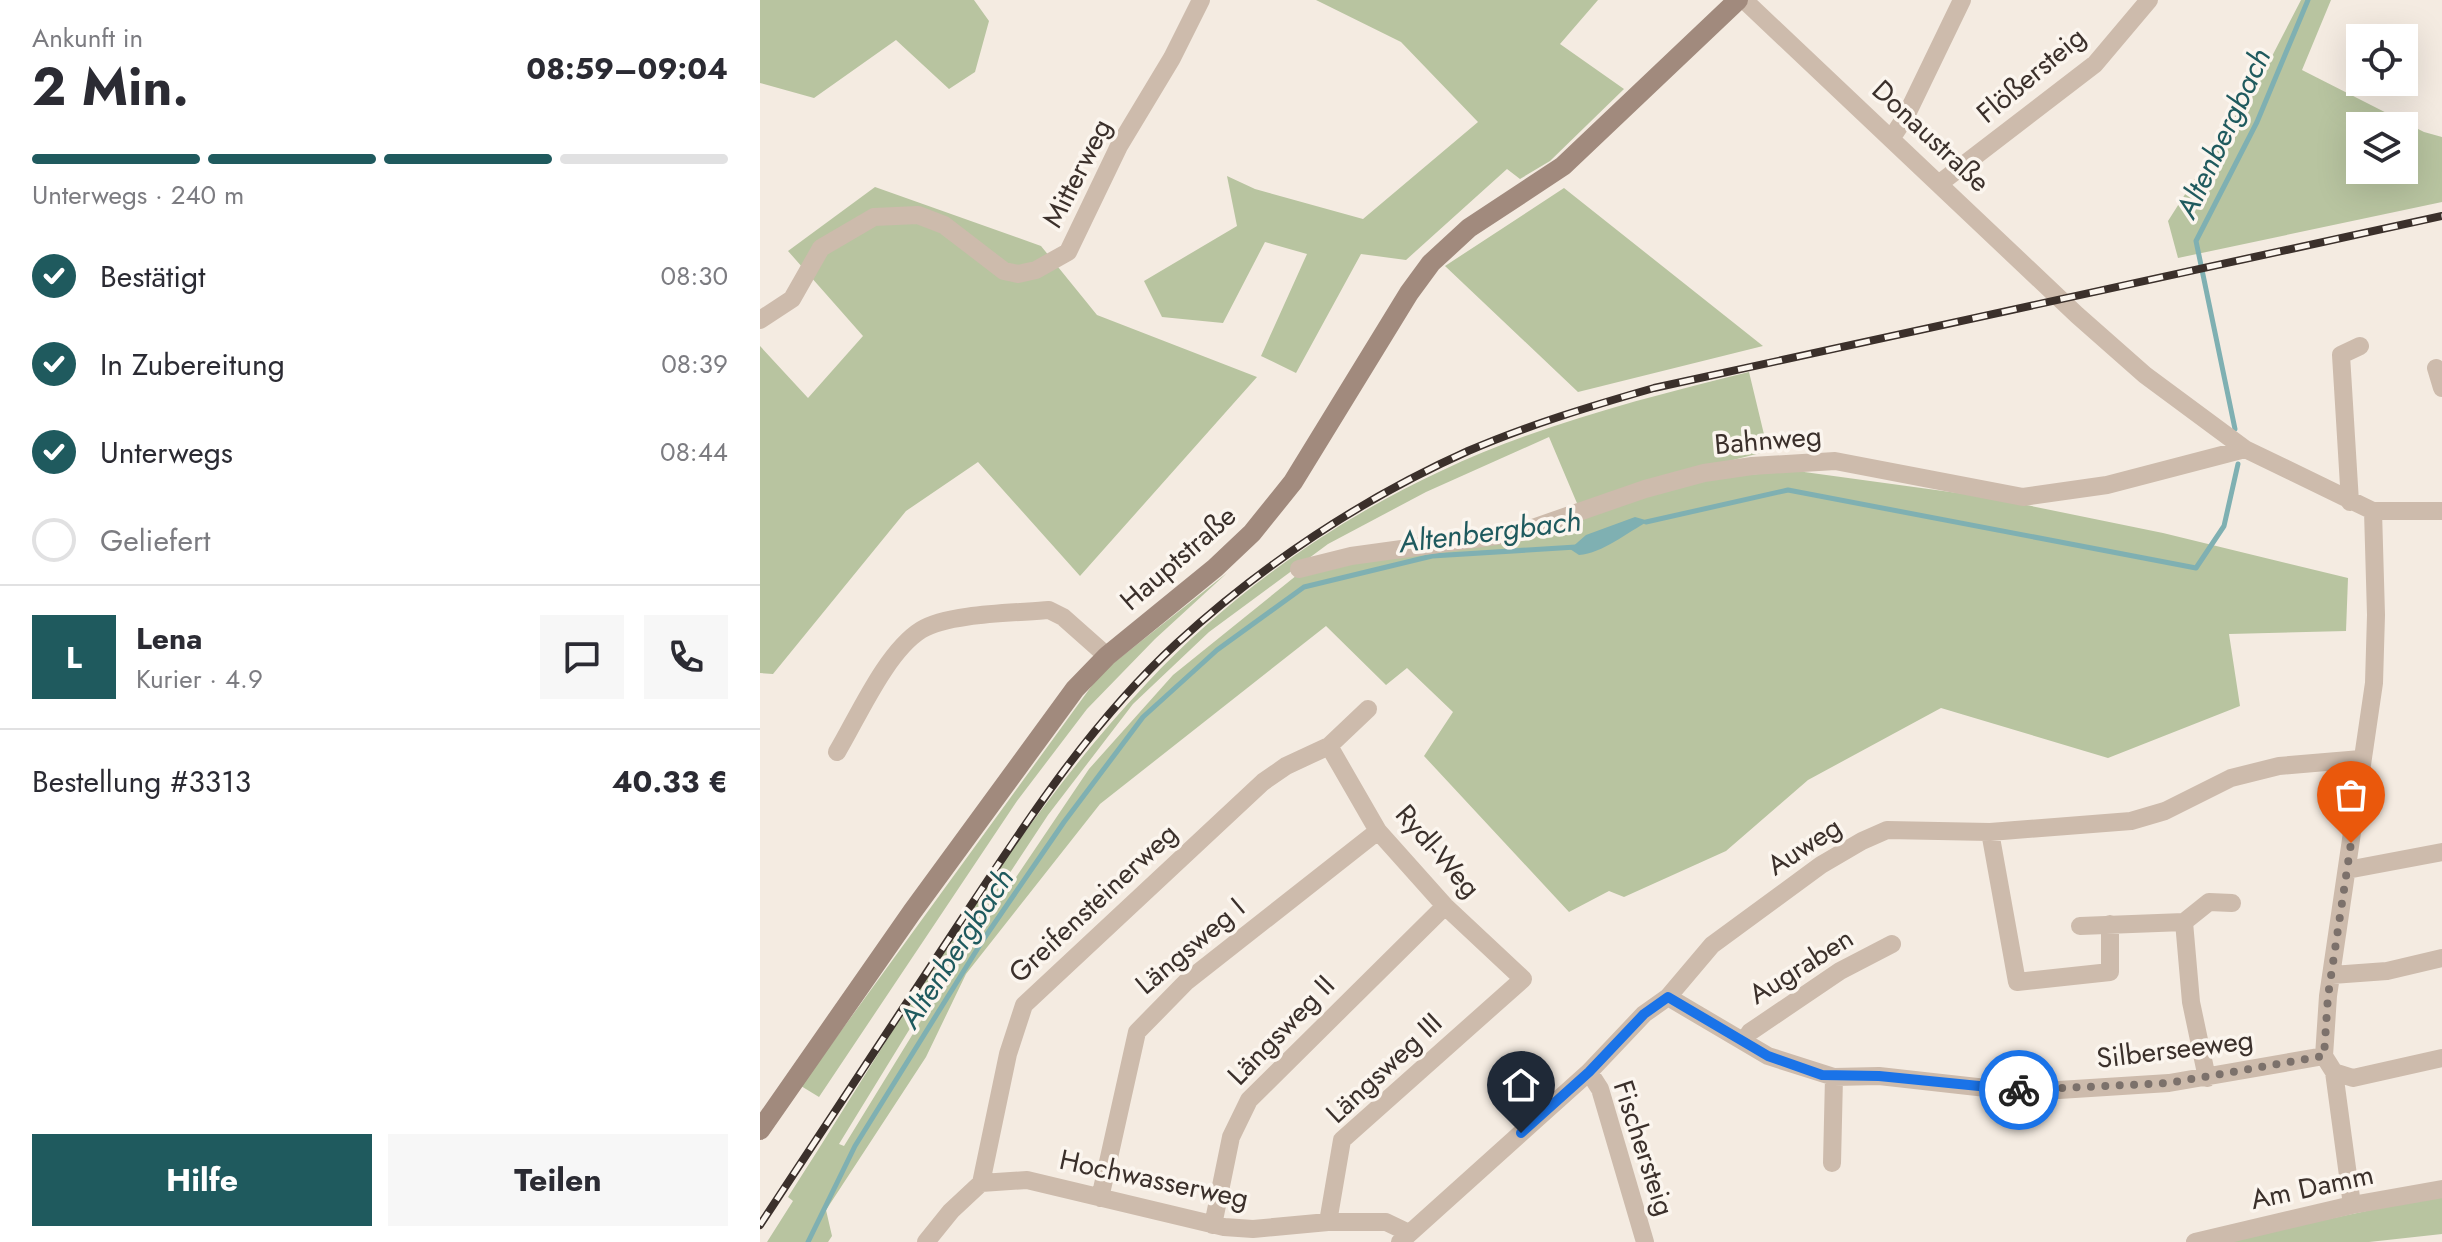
<!DOCTYPE html>
<html lang="de">
<meta charset="utf-8">
<style>
body{margin:0;font-family:Jost,sans-serif;background:#f7f7f7;color:#2b2b33;height:100vh;display:flex;flex-direction:column;font-size:30px;white-space:nowrap}
*{box-sizing:border-box;margin:0}
p{font-size:26px;color:#7c7c81}
.icon{flex:none;width:44px;height:44px;fill:none;stroke:currentColor;stroke-width:2;stroke-linecap:round;stroke-linejoin:round}
.map{position:relative;flex:1;overflow:hidden}
.drawer{display:flex;flex-direction:column;background:#fff;width:760px}
.drawer>*{flex:none}
.controls{position:absolute;left:1586px;top:24px;display:grid;gap:16px}
.controls a{display:grid;place-items:center;width:72px;height:72px;border-radius:0px;background:#fff;box-shadow:0 8px 32px #0002;font-size:40px}
.pin{position:absolute;display:grid;place-items:center;width:68px;height:68px;color:#fff;margin:-82px -34px;border-radius:50% 50% 50% 0;rotate:-45deg;box-shadow:0 0 8px #0007}
.pin .icon{rotate:45deg}
.courier{position:absolute;display:grid;place-items:center;width:80px;height:80px;margin:-40px;border:6px solid #1a73e8;border-radius:50%;background:#fff;color:#222;box-shadow:0 2px 10px #0007}
.summary em{font-style:normal;font-weight:700}
.summary div{display:flex;flex-direction:column-reverse}
.summary{display:flex;align-items:center;justify-content:space-between;height:136px;padding:0 32px}
h1{font-size:52px;font-weight:700;line-height:60px}
.bar{display:grid;grid-template-columns:repeat(4,1fr);gap:12px 8px;align-content:center;height:96px;padding:0 32px}
.bar i{height:10px;border-radius:6px;background:#e1e1e2}
.bar .selected{background:#1f5a5e}
.bar p{grid-column:span 4}
.line{display:flex;align-items:center;gap:20px;padding:0 32px;border-top:2px solid #e1e1e2}
.line div{flex:1}
.round{display:grid;place-items:center;flex:none;width:84px;height:84px;border-radius:0px;background:#f7f7f7}
ol{padding:0 32px;list-style:none}
li{display:flex;align-items:center;gap:24px;height:88px}
li p{margin-inline-start:auto}
li .icon{padding:8px;border-radius:50%;background:#1f5a5e;color:#fff;stroke-width:4}
li:last-child{color:#7c7c81}
li i{width:44px;height:44px;border:4px solid #e1e1e2;border-radius:50%}
.button{display:flex;gap:16px;margin-top:auto;padding:16px 32px}
.button a{flex:1;height:92px;border-radius:0px;background:#1f5a5e;color:#fff;font-size:32px;font-weight:700;line-height:92px;text-align:center}
.button a+a{background:#f7f7f7;color:#2b2b33}
main{display:flex;flex:1;min-height:0}
.map>svg:first-child{display:block}
.green{fill:#b8c4a0;fill-rule:evenodd}
.water{fill:#7fb0b2}
.lines{fill:none;stroke-linecap:round;stroke-linejoin:round}
.stream{stroke:#7fb0b2;stroke-width:5}
.street{stroke:#cdbbac;stroke-width:18}
.secondary{stroke:#a18a7d;stroke-width:20}
.rail-casing{stroke:#3b302b;stroke-width:8}
.rail{stroke:#fbf5ee;stroke-width:5;stroke-dasharray:15;stroke-linecap:butt}
.done{stroke:#7c716b;stroke-width:8;stroke-dasharray:0 14.4}
.route{stroke:#1a73e8;stroke-width:10}
.labels{text-anchor:middle;dominant-baseline:central;stroke-width:7;stroke-linejoin:round;paint-order:stroke}
.street-label{font-size:28px;fill:#3b302b;stroke:#fbf5ee}
.water-label{font-size:30px;font-style:italic;fill:#1f5a5e;stroke:#fbf5ee}
</style>
<main>
<section class="drawer">
<div class="summary"><div><h1>2 Min.</h1><p>Ankunft in</p></div><em>08:59–09:04</em></div>
<div class="bar"><i class="selected"></i><i class="selected"></i><i class="selected"></i><i></i><p>Unterwegs · 240 m</p></div>
<ol>
<li><svg class="icon" aria-label="check" viewBox="0 0 24 24"><path d="M5 12l5 5 9-10"/></svg>Bestätigt<p>08:30</p></li>
<li><svg class="icon" aria-label="check" viewBox="0 0 24 24"><path d="M5 12l5 5 9-10"/></svg>In Zubereitung<p>08:39</p></li>
<li><svg class="icon" aria-label="check" viewBox="0 0 24 24"><path d="M5 12l5 5 9-10"/></svg>Unterwegs<p>08:44</p></li>
<li><i></i>Geliefert</li>
</ol>
<div class="line" style="height:144px"><b class="round" style="background:#1f5a5e;color:#fff">L</b><div><b>Lena</b><p>Kurier · 4.9</p></div><a class="round"><svg class="icon" aria-label="chat" viewBox="0 0 24 24"><path d="M4 5h16v11H9l-5 4z"/></svg></a><a class="round"><svg class="icon" aria-label="phone" viewBox="0 0 24 24"><path d="M5 4h4l2 5-3 2q2 4 5 5l2-3 5 2v4C11 20 4 13 5 4z"/></svg></a></div>
<div class="line" style="height:104px"><div>Bestellung #3313</div><b>40.33 €</b></div>
<div class="button"><a>Hilfe</a><a>Teilen</a></div>
</section>
<div class="map">
<svg width="1682" height="1242" viewBox="0 0 1682 1242">
<rect width="100%" height="100%" fill="#f4ebe1"/>
<path class="green" d="M 0,0 L 214,0 L 229,21 L 215,72 L 189,89 L 136,40 L 54,98 L 0,83 Z
M 556,0 L 838,0 L 800,44 L 864,89 L 790,161 L 760,179 L 747,169 L 646,260 L 601,254 L 536,373 L 501,356 L 547,254 L 505,242 L 463,323 L 402,317 L 384,281 L 477,226 L 467,176 L 495,189 L 603,219 L 718,122 L 641,42 Z
M 1541,0 L 1571,0 L 1542,70 L 1664,132 L 1682,137 L 1682,202 L 1418,258 L 1408,221 L 1508,64 ZM 1600,126 L 1644,126 L 1644,170 L 1600,170 Z
M 115,187 L 281,246 L 337,315 L 497,377 L 320,576 L 218,462 L 146,511 L 13,674 L 0,673 L 0,346 L 48,398 L 103,336 L 28,251 Z
M 804,188 L 1003,346 L 818,392 L 685,266 Z
M 989,372 L 1008,451 L 888,482 L 819,508 L 789,437 L 666,492 L 568,544 L 449,632 L 373,704 L 288,815 L 189,965 L 79,1144 L 84,1146 L 178,993 L 329,769 L 413,675 L 537,575 L 864,504 L 948,478 L 1037,471 L 1227,497 L 1403,533 L 1588,578 L 1586,631 L 1469,634 L 1480,706 L 1348,758 L 1181,708 L 1048,780 L 966,851 L 864,897 L 849,891 L 809,912 L 664,756 L 693,712 L 647,668 L 626,685 L 566,626 L 340,804 L 206,974 L 166,1057 L 66,1210 L 72,1236 L 68,1242 L 7,1242 L 33,1201 L 28,1197 C 137,1028 248,830 387,683 C 468,596 573,521 681,471 C 778,425 884,398 989,372 Z
M 467,573 L 395,639 L 327,709 L 257,801 L 59,1097 L 41,1086 L 341,673 Z
M 1682,1195 L 1682,1234 L 1609,1242 L 1459,1242 Z"/>
<path class="water" d="M 875,517 L 889,521 C 866,533 843,553 819,555 L 810,549 L 826,535 Z"/>
<g class="lines">
<path class="stream" d="M 1475,429 L 1436,241 L 1497,122 L 1548,0
M 886,522 L 1028,490 L 1436,568 L 1464,526 L 1478,464
M 48,1242 L 95,1146 L 223,940 L 304,822 L 383,717 L 457,650 L 544,587 L 672,556 L 816,547"/>
<path class="street" d="M 984,0 L 1317,315 L 1385,375 L 1485,449 L 1613,511 L 1682,511
M 1131,139 L 1146,116 L 1202,0
M 1180,183 L 1335,64 L 1389,0
M 0,320 L 32,299 L 61,248 L 114,217 L 158,215 L 184,225 L 244,271 L 258,274 L 276,270 L 308,252 L 359,146 L 412,58 L 441,0
M 1676,368 L 1682,388
M 1590,502 L 1581,355 L 1600,346
M 539,569 L 591,556 L 758,533 L 885,489 L 944,473 L 992,466 L 1075,461 L 1263,497 L 1347,485 L 1485,449
M 77,752 C 98,717 126,652 161,630 C 188,613 256,613 289,610 L 303,617 L 347,656
M 1230,832 L 1257,982 L 1350,972 L 1350,924
M 1587,870 L 1682,852
M 1424,922 L 1449,902 L 1472,903
M 1320,926 L 1424,922 L 1431,1002 L 1447,1078
M 1572,975 L 1627,971 L 1682,958
M 908,997 L 1008,1056 L 1074,1077 L 1119,1076 L 1244,1090 L 1299,1090 L 1409,1083 L 1564,1056
M 984,1041 L 990,1032 L 1080,971 L 1132,944
M 829,1072 L 840,1089 L 885,1242
M 1574,1072 L 1593,1078 L 1682,1058
M 1072,1163 L 1074,1077
M 221,1183 L 267,1180 L 464,1227 L 493,1229 L 568,1222 L 626,1222 L 649,1233
M 340,1198 L 377,1032 L 426,982 L 618,831
M 1592,1205 L 1574,1072 L 1564,1056 L 1568,996 L 1614,683 L 1616,615 L 1613,511
M 568,1222 L 582,1140 L 763,979 L 685,906 L 618,831 L 569,746
M 453,1225 L 471,1137 L 489,1100 L 685,906
M 166,1242 L 191,1211 L 221,1183 L 248,1054 L 264,1005 L 503,782 L 526,766 L 569,746 L 608,709
M 640,1242 L 829,1072 L 884,1014 L 908,997 L 952,945 L 1061,865 L 1102,841 L 1127,830 L 1230,832 L 1371,821 L 1405,811 L 1471,778 L 1519,766 L 1601,759
M 1435,1242 L 1592,1205 L 1682,1189"/>
<path class="secondary" d="M 0,1130 L 152,912 L 315,689 L 347,656 L 455,568 L 492,533 L 533,482 L 649,293 L 671,263 L 709,228 L 803,166 L 978,0"/>
<g class="rail-casing">
<path id="rail" d="M 0,1225 C 65,1126 131,1027 196,928 C 263,827 328,725 417,643 C 502,565 603,498 708,451 C 768,425 831,406 894,388 L 1682,216"/>
</g>
<use href="#rail" class="rail"/>
</g>
<g class="lines">
<path class="done" d="M 1259,1090 L 1409,1083 L 1564,1056 L 1568,996 L 1591,843"/>
<path class="route" d="M 761,1133 L 829,1072 L 884,1014 L 908,997 L 1008,1056 L 1062,1075 L 1119,1076 L 1259,1090"/>
</g>
<g class="labels">
<g class="street-label">
<text transform="translate(1271 75) rotate(-40)">Flößersteig</text>
<text transform="translate(1171 136) rotate(43)">Donaustraße</text>
<text transform="translate(317 173) rotate(-63)">Mitterweg</text>
<text transform="translate(1008 440) rotate(-5)">Bahnweg</text>
<text transform="translate(418 558) rotate(-41)">Hauptstraße</text>
<text transform="translate(1044 846) rotate(-33)">Auweg</text>
<text transform="translate(678 851) rotate(49)">Rydl-Weg</text>
<text transform="translate(333 903) rotate(-43)">Greifensteinerweg</text>
<text transform="translate(430 946) rotate(-40)">Längsweg I</text>
<text transform="translate(1041 966) rotate(-32)">Augraben</text>
<text transform="translate(521 1030) rotate(-46)">Längsweg II</text>
<text transform="translate(1415 1049) rotate(-7)">Silberseeweg</text>
<text transform="translate(624 1068) rotate(-43)">Längsweg III</text>
<text transform="translate(884 1148) rotate(72)">Fischersteig</text>
<text transform="translate(394 1179) rotate(12)">Hochwasserweg</text>
<text transform="translate(1552 1187) rotate(-12)">Am Damm</text>
</g>
<g class="water-label">
<text transform="translate(1463 133) rotate(-65)">Altenbergbach</text>
<text transform="translate(730 531) rotate(-7)">Altenbergbach</text>
<text transform="translate(196 948) rotate(-57)">Altenbergbach</text>
</g>
</g>
</svg>
<div class="controls">
<a><svg class="icon" aria-label="locate" viewBox="0 0 24 24"><circle cx="12" cy="12" r="6"/><path d="M12 2v4M12 18v4M2 12h4M18 12h4"/></svg></a>
<a><svg class="icon" aria-label="layers" viewBox="0 0 24 24"><path d="M12 4l9 5-9 5-9-5zM3 14l9 5 9-5"/></svg></a>
</div>
<div class="pin" style="left:1591px;top:843px;background:#ea580c"><svg class="icon" aria-label="bag" viewBox="0 0 24 24"><path d="M5 8h14l-1 12H6zM9 8a3 3 0 0 1 6 0"/></svg></div>
<div class="pin" style="left:761px;top:1133px;background:#1f2937"><svg class="icon" aria-label="home" viewBox="0 0 24 24"><path d="M3 11l9-7 9 7M6 9v11h12V9"/></svg></div>
<div class="courier" style="left:1259px;top:1090px"><svg class="icon" aria-label="bike" viewBox="0 0 24 24"><circle cx="6" cy="16" r="4"/><circle cx="18" cy="16" r="4"/><path d="M6 16l4-8h5l3 8M10 8l3 8H6M13 5h3"/></svg></div>
</div>
</main>
